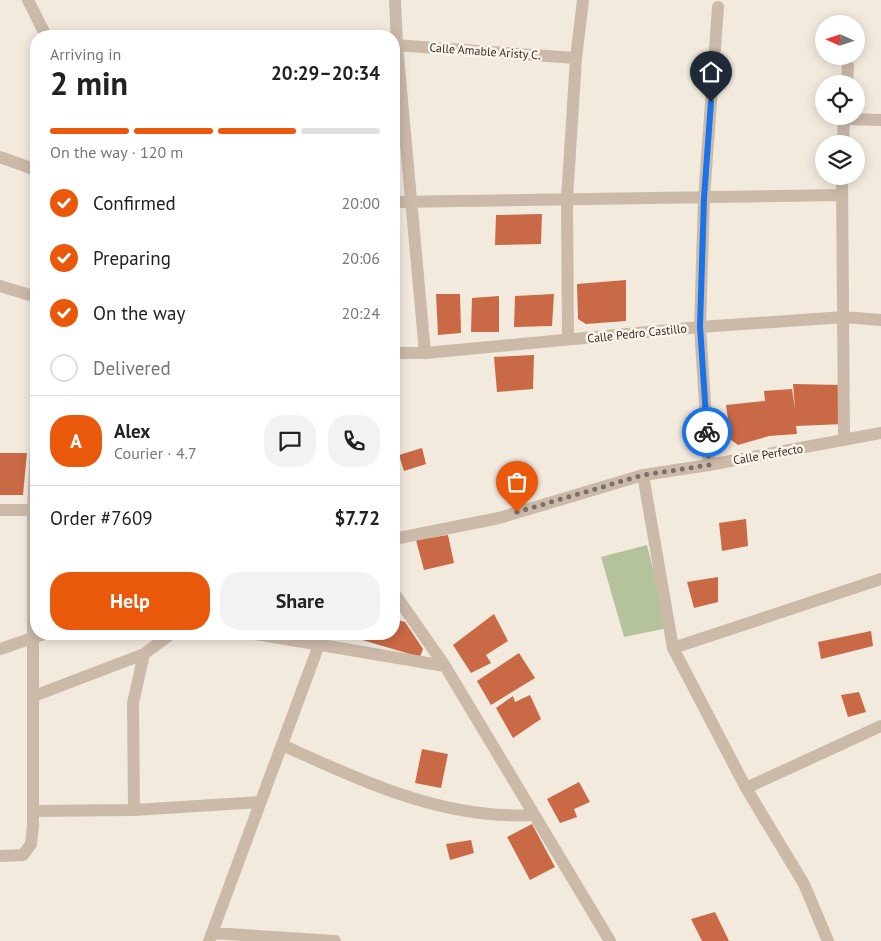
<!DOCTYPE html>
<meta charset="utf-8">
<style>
body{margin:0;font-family:"PT Sans",sans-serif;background:#f2f2f2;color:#222;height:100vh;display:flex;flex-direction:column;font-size:19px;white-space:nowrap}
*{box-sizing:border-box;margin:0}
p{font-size:16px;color:#767676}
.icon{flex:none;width:28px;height:28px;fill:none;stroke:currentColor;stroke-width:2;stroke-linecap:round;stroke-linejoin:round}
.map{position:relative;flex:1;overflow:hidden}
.side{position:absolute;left:30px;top:30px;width:370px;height:610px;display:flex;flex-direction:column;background:#fff;border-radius:20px;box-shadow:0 2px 12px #0003}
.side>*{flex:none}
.needle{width:32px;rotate:273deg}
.buttons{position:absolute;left:815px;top:15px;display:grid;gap:10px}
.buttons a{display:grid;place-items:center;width:50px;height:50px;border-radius:50%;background:#fff;box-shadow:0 2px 12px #0003;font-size:25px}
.pin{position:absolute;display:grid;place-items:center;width:42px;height:42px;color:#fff;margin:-51px -21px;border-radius:50% 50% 50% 0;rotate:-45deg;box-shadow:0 0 5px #0007}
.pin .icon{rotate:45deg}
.courier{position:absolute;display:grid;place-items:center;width:50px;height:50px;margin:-25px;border:4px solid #1a73e8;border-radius:50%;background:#fff;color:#222;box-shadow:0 1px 6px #0007}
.headline em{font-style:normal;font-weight:600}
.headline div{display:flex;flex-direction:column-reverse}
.headline{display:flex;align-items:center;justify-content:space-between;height:85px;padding:0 20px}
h1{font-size:32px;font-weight:600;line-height:38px}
.bar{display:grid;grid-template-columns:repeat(4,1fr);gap:8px 5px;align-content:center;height:60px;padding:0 20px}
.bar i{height:6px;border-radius:4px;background:#e0e0e0}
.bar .current{background:#ea580c}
.bar p{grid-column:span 4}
.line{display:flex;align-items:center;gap:12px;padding:0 20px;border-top:1px solid #e0e0e0}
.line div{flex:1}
.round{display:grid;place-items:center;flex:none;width:52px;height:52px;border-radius:20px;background:#f2f2f2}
ol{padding:0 20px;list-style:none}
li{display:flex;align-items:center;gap:15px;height:55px}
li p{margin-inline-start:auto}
li .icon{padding:5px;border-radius:50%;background:#ea580c;color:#fff;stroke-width:4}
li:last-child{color:#767676}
li i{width:28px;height:28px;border:2px solid #e0e0e0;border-radius:50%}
.cta{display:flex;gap:10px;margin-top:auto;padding:10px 20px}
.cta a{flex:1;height:58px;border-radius:20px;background:#ea580c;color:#fff;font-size:20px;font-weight:600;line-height:58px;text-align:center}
.cta a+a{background:#f2f2f2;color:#222}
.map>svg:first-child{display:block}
.green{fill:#b5c39d}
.building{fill:#ca6945}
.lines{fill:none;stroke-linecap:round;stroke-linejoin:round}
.street{stroke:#ccbaa9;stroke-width:12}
.done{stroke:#7a7068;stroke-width:5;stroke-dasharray:0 9}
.route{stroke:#1a73e8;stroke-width:6}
.labels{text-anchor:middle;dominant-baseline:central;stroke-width:5;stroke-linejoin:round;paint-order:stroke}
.street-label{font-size:12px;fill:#392f29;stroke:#fbf4ea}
</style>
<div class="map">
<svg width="881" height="941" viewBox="0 0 881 941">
<rect width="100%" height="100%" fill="#f3eade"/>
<path class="green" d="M 647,545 L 668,628 L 624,637 L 601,557 Z"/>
<path class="building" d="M 542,214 L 541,244 L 495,245 L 496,215 Z
M 626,280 L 626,321 L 586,324 L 578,319 L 577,284 Z
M 436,294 L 460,294 L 461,333 L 438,335 Z
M 554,294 L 552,326 L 514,327 L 515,296 Z
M 499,296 L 499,332 L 471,332 L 472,298 Z
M 534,355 L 533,389 L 497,392 L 494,357 Z
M 793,384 L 843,385 L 844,424 L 796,426 L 797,434 L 769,436 L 738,445 L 731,440 L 726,405 L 765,401 L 764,391 L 792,389 L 795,409 Z
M 422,448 L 426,464 L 404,471 L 399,455 Z
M 0,453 L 27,453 L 23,495 L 0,495 Z
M 746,519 L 748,546 L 722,551 L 719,523 Z
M 448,535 L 454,563 L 424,570 L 416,540 Z
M 718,577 L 718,602 L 694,608 L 687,582 Z
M 494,614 L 508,641 L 486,655 L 491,663 L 471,673 L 453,645 Z
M 394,619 L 405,622 L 423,649 L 420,657 L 342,634 L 394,634 Z
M 871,631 L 873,646 L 821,659 L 818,642 Z
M 519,653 L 535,678 L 491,705 L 477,681 Z
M 859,692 L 866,712 L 848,717 L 841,695 Z
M 530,695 L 541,719 L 513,738 L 496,708 L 513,696 L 515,702 Z
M 422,749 L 448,754 L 441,788 L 415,783 Z
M 579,782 L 590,802 L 574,809 L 577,817 L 560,823 L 547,799 Z
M 532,824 L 555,867 L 530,880 L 507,837 Z
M 471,840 L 474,853 L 450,860 L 446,844 Z
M 715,912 L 729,941 L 702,941 L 691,919 Z"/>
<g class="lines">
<path class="street" d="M 28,0 L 46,36
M 395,0 L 397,45 L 425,353
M 394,45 L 576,58
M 847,84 L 848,66
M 844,119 L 881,120
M 843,144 L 844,116
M 0,157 L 36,170
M 842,176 L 844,440
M 394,202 L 842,195
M 0,286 L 36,297
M 568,339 L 567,199 L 576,58 L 583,0
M 394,353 L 425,353 L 700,327 L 844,317 L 881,320
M 709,465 L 700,327 L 704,198 L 718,7
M 643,475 L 673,648 L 746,788 L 804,884 L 828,941
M 0,510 L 36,510
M 394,539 L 499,518 L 643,475 L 709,465 L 881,433
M 394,593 L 445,666 L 610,941
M 256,634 L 445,666
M 673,648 L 881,579
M 0,649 L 44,634
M 144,654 L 133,703 L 134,810 L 260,802
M 34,696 L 144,654 L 171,634
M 282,745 C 363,781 442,820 534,815
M 746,788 L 881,726
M 34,811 L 134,810
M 0,856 L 23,855 L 31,844 L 33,825 L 33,510 L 36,447
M 212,933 L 335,941
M 209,941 L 323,634"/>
</g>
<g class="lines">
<path class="done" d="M 517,512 L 643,475 L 709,465 L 707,432"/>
<path class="route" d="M 707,432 L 700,326 L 704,198 L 711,102"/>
</g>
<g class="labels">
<g class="street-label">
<text transform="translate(485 51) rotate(4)">Calle Amable Aristy C.</text>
<text transform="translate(637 333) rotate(-6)">Calle Pedro Castillo</text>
<text transform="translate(768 454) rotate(-10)">Calle Perfecto</text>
</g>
</g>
</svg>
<div class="buttons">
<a><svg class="needle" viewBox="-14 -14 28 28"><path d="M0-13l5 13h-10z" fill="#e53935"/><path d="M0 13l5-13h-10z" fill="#767676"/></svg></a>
<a><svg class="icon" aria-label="locate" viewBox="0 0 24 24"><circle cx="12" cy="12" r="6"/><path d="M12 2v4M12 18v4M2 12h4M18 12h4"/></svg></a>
<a><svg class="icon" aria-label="layers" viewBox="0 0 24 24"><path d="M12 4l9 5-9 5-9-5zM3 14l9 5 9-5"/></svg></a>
</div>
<div class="pin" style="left:517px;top:512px;background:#ea580c"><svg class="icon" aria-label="bag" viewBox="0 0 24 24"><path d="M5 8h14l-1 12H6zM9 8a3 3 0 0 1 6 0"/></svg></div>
<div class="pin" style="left:711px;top:102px;background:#1f2937"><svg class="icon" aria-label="home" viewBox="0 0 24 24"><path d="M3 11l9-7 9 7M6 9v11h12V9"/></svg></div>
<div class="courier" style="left:707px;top:432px"><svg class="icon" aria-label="bike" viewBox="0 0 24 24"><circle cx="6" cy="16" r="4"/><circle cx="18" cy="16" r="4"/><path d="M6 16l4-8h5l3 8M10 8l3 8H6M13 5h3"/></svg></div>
<section class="side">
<div class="headline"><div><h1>2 min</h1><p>Arriving in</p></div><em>20:29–20:34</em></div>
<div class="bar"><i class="current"></i><i class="current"></i><i class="current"></i><i></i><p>On the way · 120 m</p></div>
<ol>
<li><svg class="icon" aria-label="check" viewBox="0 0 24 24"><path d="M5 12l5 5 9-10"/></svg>Confirmed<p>20:00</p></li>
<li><svg class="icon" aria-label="check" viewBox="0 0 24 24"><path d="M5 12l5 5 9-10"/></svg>Preparing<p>20:06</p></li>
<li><svg class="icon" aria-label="check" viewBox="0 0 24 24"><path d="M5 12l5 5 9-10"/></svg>On the way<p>20:24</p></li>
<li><i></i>Delivered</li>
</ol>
<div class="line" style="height:90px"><b class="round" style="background:#ea580c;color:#fff">A</b><div><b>Alex</b><p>Courier · 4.7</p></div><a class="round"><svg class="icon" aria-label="chat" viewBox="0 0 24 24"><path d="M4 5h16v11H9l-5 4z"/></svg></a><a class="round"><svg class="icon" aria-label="phone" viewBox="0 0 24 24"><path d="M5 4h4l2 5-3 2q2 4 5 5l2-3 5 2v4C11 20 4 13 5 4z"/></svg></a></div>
<div class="line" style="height:65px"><div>Order #7609</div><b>$7.72</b></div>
<div class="cta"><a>Help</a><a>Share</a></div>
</section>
</div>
